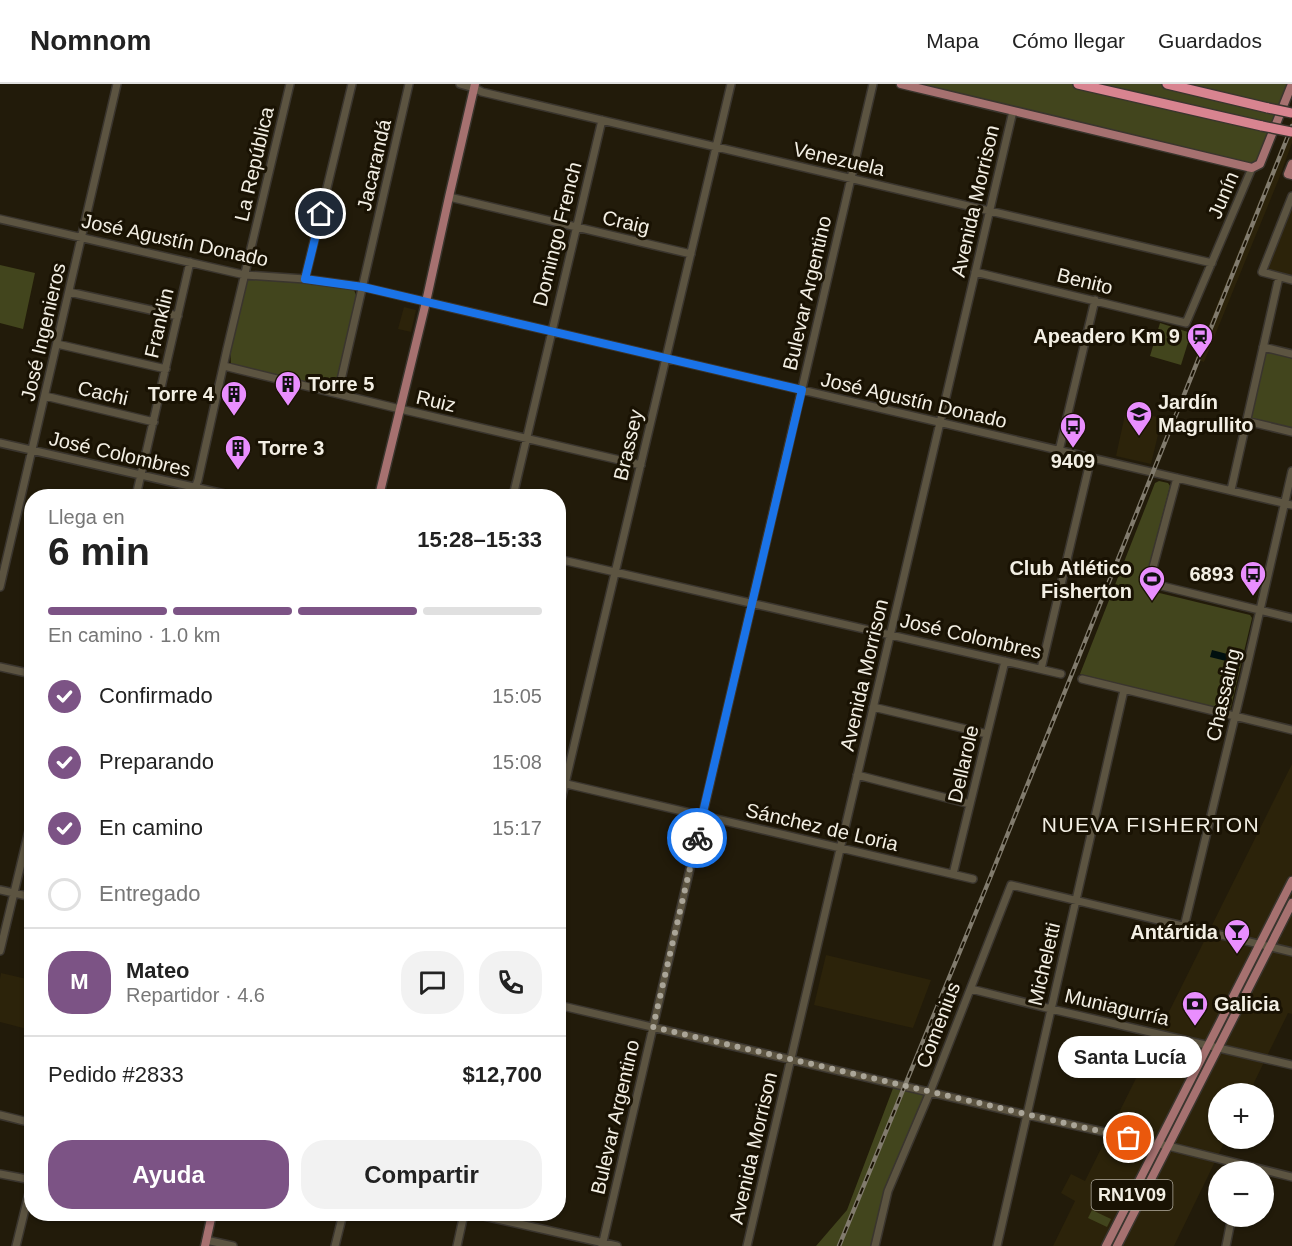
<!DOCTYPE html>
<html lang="es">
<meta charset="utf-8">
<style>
body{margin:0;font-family:Arial,sans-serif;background:#f2f2f2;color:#222;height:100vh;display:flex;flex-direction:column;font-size:22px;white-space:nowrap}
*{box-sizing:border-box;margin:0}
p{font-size:20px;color:#767676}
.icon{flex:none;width:33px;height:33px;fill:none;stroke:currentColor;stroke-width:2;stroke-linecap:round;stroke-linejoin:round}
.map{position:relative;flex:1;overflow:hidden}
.drawer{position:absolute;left:24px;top:405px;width:542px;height:732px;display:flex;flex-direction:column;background:#fff;border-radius:24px;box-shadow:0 2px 4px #0004}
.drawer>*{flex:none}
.controls{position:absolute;left:1208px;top:999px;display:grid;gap:12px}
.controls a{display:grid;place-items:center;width:66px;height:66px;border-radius:50%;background:#fff;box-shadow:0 2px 4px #0004;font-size:30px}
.pin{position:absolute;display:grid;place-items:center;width:51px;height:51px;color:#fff;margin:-26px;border:3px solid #fff;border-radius:50%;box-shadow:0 2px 6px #0007}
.courier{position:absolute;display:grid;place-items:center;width:60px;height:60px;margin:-30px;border:4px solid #1a73e8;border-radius:50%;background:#fff;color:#222;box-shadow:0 2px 8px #0007}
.bubble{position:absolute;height:42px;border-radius:21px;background:#fff;box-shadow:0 2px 4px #0004;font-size:20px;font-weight:700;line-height:42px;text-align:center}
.headline em{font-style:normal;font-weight:700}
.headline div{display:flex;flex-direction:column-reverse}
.headline{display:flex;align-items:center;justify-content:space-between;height:102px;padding:0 24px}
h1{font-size:39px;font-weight:700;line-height:45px}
.bar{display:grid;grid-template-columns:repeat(4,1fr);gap:9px 6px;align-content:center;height:72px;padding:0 24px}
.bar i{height:8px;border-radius:4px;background:#e0e0e0}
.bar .selected{background:#7c5385}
.bar p{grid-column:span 4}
.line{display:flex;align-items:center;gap:15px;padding:0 24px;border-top:2px solid #e0e0e0}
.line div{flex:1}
.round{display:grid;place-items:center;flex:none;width:63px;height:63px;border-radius:24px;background:#f2f2f2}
ol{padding:0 24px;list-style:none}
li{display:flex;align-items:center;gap:18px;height:66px}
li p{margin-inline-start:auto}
li .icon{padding:6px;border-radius:50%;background:#7c5385;color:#fff;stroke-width:4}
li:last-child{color:#767676}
li i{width:33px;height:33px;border:3px solid #e0e0e0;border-radius:50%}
.primary-button{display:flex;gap:12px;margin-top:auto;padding:12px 24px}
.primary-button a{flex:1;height:69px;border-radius:24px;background:#7c5385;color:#fff;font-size:24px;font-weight:700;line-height:69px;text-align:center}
.primary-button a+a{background:#f2f2f2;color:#222}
header{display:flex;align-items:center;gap:36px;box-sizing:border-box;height:84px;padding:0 30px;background:#fff;border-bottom:2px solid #e0e0e0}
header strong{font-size:28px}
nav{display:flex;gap:33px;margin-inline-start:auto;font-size:21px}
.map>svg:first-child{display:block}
.built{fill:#2c230a}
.green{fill:#42451d}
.water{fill:#000f0f}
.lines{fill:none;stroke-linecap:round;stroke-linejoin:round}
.minor-casing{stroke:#3a352e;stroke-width:10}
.major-casing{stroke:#3a352e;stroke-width:11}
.highway-casing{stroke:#3a352e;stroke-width:12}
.minor{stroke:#5c5441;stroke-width:7}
.major{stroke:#a67170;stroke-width:8}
.highway{stroke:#d88490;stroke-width:9}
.rail-casing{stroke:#817b6d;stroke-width:4.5}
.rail{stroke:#191203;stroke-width:2;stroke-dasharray:7;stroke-linecap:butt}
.highway-bridge-casing{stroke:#3a352e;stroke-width:12;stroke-linecap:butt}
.highway-bridge{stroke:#d88490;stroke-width:9}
.done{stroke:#aaa598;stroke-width:6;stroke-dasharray:0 10.8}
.route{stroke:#1a73e8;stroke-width:8}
.labels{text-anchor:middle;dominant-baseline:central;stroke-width:6;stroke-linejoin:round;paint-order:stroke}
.shield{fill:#191203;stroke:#b2ada0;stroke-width:1.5}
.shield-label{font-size:18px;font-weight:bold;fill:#f3efe4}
.street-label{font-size:20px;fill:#f3efe4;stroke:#191203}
.poi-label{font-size:20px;font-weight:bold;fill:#f3efe4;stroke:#191203;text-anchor:end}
.neighbourhood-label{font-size:21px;letter-spacing:1.5px;fill:#f3efe4;stroke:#191203}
</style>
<header>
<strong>Nomnom</strong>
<nav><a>Mapa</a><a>Cómo llegar</a><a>Guardados</a></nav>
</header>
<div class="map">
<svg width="1292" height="1162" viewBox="0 0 1292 1162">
<rect width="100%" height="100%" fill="#221b0a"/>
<path class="built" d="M 1292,35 L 1292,59 L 1278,97 L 1204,278 L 1195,275 Z
M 1292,112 L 1292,196 L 1262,188 Z
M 404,223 L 416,226 L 411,248 L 398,245 Z
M 1126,326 L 1162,334 L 1151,380 L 1116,372 Z
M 1292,680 L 1292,930 L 1288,929 L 1249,1009 L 1218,1010 L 1218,1054 L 1226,1055 L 1174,1162 L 1053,1162 L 1075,1117 L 1061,1109 L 1071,1090 L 1085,1097 Z
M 826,871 L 931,896 L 913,944 L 814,921 Z
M 1,889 L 31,896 L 31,946 L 0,938 L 0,895 Z"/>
<path class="green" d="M 901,0 L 1292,0 L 1260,80 L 1252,84 Z
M 0,181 L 35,189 L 23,245 L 0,239 Z
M 250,194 L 304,199 L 354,206 L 358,216 L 338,298 L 334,304 L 327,304 L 231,281 L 230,262 L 246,198 Z
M 1160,239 L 1191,249 L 1181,281 L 1150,272 Z
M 1263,263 L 1292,270 L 1292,348 L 1246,337 Z
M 1159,397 L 1168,399 L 1170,402 L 1143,505 L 1250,531 L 1252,534 L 1230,627 L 1080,590 L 1155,399 Z
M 895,999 L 930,1008 L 888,1107 L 875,1162 L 816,1162 L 847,1126 Z
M 1092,1126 L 1111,1135 L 1107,1143 L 1088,1134 Z"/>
<path class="water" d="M 1212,566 L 1231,571 L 1230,578 L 1210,573 Z"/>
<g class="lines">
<g class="minor-casing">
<path id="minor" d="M 460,0 L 474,4 L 482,8 L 1212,179
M 1292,112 L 1262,188 L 1292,196
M 449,113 L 691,170
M 0,135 L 245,191 L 305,195 L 363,203 L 1292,421
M 975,188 L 1186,239 L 1252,84
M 305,195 L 352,0
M 69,208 L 178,232
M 57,260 L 166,285
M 1263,263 L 1292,270
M 224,282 L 400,325 L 641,381
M 338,309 L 409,0
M 45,312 L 154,338
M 1246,337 L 1292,348
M 0,359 L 233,412
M 1059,367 L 1095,216
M 1177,394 L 1151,491 L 1154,500 L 1292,534
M 1231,406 L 1279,193
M 136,412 L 190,178
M 192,412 L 198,396 L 227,265 L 290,0
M 513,412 L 602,36
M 558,475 L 1061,590
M 0,503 L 117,0
M 0,583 L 32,590
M 1041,585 L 1091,374
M 1082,595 L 1292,646
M 873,623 L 987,650
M 857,691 L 970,720
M 558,698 L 973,795
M 558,729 L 731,0
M 953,790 L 1005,577
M 0,806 L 32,813
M 1184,843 L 1246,587 L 1292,387
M 0,867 L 32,734
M 971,905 L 1051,925 L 1292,981
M 558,921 L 1027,1031 L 1168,1062 L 1292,1093
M 0,1031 L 32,1039
M 0,1090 L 32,1096
M 475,1130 L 617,1162
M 206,1156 L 233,1162
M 16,1162 L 32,1097
M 335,1162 L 343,1130
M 457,1162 L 464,1130
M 602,1162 L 873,0
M 747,1162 L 1013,27
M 875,1162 L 888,1107 L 930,1008 L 1011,801 L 1292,868
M 997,1162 L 1124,606
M 1226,1162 L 1232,1132"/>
</g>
<g class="major-casing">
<path id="major" d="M 901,0 L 1252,84 L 1260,80 L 1292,0
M 1292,80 L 1288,90 L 1292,91
M 379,412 L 426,218 L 449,113 L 475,0
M 205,1162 L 212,1130
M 1106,1162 L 1292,797
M 1117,1162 L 1292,819"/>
</g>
<g class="highway-casing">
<path id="highway" d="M 1078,0 L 1262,42
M 1167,0 L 1268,24"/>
</g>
<use href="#minor" class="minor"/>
<use href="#major" class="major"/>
<use href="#highway" class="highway"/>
<g class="rail-casing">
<path id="rail" d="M 839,1162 L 990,794 L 1292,42"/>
</g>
<use href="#rail" class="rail"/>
<g class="highway-bridge-casing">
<path id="highway-bridge" d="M 1268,24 L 1292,29
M 1262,42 L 1292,48"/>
</g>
<use href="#highway-bridge" class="highway-bridge"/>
</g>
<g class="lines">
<path class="done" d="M 697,754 L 653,943 L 1129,1054"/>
<path class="route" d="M 321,130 L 305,195 L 363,203 L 802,306 L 697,754"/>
</g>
<defs>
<g id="station-pin" transform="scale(1.35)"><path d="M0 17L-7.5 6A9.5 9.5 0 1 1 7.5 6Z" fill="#e98efe" stroke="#191203"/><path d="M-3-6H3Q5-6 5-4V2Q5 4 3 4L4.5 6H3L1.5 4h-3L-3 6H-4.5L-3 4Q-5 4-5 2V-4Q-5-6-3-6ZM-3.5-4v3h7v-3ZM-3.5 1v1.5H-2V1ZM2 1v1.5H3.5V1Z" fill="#111"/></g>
<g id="building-pin" transform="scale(1.35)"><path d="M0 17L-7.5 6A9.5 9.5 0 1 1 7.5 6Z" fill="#e98efe" stroke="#191203"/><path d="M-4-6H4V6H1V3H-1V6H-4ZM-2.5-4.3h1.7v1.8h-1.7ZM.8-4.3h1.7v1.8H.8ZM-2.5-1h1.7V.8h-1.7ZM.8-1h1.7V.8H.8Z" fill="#111"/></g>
<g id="school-pin" transform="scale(1.35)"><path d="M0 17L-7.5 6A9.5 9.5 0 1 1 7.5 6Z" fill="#e98efe" stroke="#191203"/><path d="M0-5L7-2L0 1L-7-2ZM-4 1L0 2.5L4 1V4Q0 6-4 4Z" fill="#111"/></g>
<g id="bus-pin" transform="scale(1.35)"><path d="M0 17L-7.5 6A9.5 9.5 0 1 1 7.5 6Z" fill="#e98efe" stroke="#191203"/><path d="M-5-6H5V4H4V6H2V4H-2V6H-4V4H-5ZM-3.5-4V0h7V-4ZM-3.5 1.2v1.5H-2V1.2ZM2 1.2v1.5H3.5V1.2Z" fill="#111"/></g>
<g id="stadium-pin" transform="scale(1.35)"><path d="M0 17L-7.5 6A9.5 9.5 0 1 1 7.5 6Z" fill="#e98efe" stroke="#191203"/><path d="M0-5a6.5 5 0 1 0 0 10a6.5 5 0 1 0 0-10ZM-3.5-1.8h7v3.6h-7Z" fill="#111"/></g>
<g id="bar-pin" transform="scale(1.35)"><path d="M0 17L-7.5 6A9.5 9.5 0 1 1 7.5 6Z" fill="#e98efe" stroke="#191203"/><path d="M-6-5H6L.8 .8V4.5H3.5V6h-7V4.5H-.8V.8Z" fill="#111"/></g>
<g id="bank-pin" transform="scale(1.35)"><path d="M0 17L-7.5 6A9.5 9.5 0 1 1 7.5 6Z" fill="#e98efe" stroke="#191203"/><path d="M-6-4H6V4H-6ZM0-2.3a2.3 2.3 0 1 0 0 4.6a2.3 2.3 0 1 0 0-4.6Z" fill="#111"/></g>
</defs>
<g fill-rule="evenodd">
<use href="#station-pin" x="1200" y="252"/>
<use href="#building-pin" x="288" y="300"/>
<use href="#building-pin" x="234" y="310"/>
<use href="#school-pin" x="1139" y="330"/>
<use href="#bus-pin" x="1073" y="342"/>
<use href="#building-pin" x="238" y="364"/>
<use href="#bus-pin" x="1253" y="490"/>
<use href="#stadium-pin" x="1152" y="495"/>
<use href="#bar-pin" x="1237" y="848"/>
<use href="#bank-pin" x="1195" y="920"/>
</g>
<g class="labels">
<rect class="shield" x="1091.5" y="1096" width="81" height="30" rx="4.5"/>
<g class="shield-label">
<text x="1132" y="1111">RN1V09</text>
</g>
<g class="street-label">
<text transform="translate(839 75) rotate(13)">Venezuela</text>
<text transform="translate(254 80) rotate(-77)">La República</text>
<text transform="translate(374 81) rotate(-77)">Jacarandá</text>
<text transform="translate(1223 111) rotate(-67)">Junín</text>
<text transform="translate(975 117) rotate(-77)">Avenida Morrison</text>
<text transform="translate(626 138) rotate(13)">Craig</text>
<text transform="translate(557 150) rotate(-76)">Domingo French</text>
<text transform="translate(175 156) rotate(12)">José Agustín Donado</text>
<text transform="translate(1085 197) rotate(14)">Benito</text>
<text transform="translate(807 209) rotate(-77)">Bulevar Argentino</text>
<text transform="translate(159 239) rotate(-77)">Franklin</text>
<text transform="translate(43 248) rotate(-77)">José Ingenieros</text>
<text transform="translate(103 309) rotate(13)">Cachi</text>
<text transform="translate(914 316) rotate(13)">José Agustín Donado</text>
<text transform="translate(436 317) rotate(13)">Ruiz</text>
<text transform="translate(628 361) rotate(-77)">Brassey</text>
<text transform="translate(120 370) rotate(13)">José Colombres</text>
<text transform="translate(971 552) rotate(13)">José Colombres</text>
<text transform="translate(864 591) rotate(-77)">Avenida Morrison</text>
<text transform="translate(1223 611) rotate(-77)">Chassaing</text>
<text transform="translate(963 680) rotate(-77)">Dellarole</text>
<text transform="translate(822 743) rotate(13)">Sánchez de Loria</text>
<text transform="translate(1044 880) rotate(-77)">Micheletti</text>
<text transform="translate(1117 923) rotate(13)">Muniagurría</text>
<text transform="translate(938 941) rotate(-69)">Comenius</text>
<text transform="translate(615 1033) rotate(-77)">Bulevar Argentino</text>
<text transform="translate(753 1064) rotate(-77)">Avenida Morrison</text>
</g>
<g class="poi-label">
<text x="1180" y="252">Apeadero Km 9</text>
<text x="308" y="300" text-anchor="start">Torre 5</text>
<text x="214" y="310">Torre 4</text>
<text x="1158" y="318" text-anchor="start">Jardín<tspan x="1158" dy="23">Magrullito</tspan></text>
<text x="258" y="364" text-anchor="start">Torre 3</text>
<text x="1073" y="377" text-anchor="middle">9409</text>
<text x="1132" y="484">Club Atlético<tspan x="1132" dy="23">Fisherton</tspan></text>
<text x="1234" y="490">6893</text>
<text x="1218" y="848">Antártida</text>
<text x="1214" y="920" text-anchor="start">Galicia</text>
</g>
<g class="neighbourhood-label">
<text x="1151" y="740">NUEVA FISHERTON</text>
</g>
</g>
</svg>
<div class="controls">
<a>+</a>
<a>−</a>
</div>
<div class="pin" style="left:1129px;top:1054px;background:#ea580c"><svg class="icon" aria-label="bag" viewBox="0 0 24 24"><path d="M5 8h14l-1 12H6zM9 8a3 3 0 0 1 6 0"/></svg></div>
<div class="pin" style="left:321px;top:130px;background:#1f2937"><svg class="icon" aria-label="home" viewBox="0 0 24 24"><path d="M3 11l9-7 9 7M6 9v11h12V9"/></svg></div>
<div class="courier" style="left:697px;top:754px"><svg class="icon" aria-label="bike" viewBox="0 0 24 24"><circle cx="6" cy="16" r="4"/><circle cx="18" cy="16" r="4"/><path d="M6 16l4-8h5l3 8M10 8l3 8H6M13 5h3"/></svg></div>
<div class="bubble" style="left:1058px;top:952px;width:144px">Santa Lucía</div>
<section class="drawer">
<div class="headline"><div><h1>6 min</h1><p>Llega en</p></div><em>15:28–15:33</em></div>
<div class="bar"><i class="selected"></i><i class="selected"></i><i class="selected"></i><i></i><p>En camino · 1.0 km</p></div>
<ol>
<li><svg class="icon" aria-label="check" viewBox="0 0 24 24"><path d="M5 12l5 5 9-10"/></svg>Confirmado<p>15:05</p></li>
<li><svg class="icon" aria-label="check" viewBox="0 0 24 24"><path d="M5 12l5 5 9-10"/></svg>Preparando<p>15:08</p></li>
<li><svg class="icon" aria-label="check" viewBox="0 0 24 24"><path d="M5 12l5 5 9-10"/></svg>En camino<p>15:17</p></li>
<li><i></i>Entregado</li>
</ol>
<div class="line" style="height:108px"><b class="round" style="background:#7c5385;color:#fff">M</b><div><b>Mateo</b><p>Repartidor · 4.6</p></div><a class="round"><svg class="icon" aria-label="chat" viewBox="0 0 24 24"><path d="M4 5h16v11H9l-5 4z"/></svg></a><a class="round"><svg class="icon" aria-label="phone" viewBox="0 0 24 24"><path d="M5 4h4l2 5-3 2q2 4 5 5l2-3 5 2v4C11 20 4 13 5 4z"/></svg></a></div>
<div class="line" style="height:78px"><div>Pedido #2833</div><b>$12,700</b></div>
<div class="primary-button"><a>Ayuda</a><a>Compartir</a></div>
</section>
</div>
